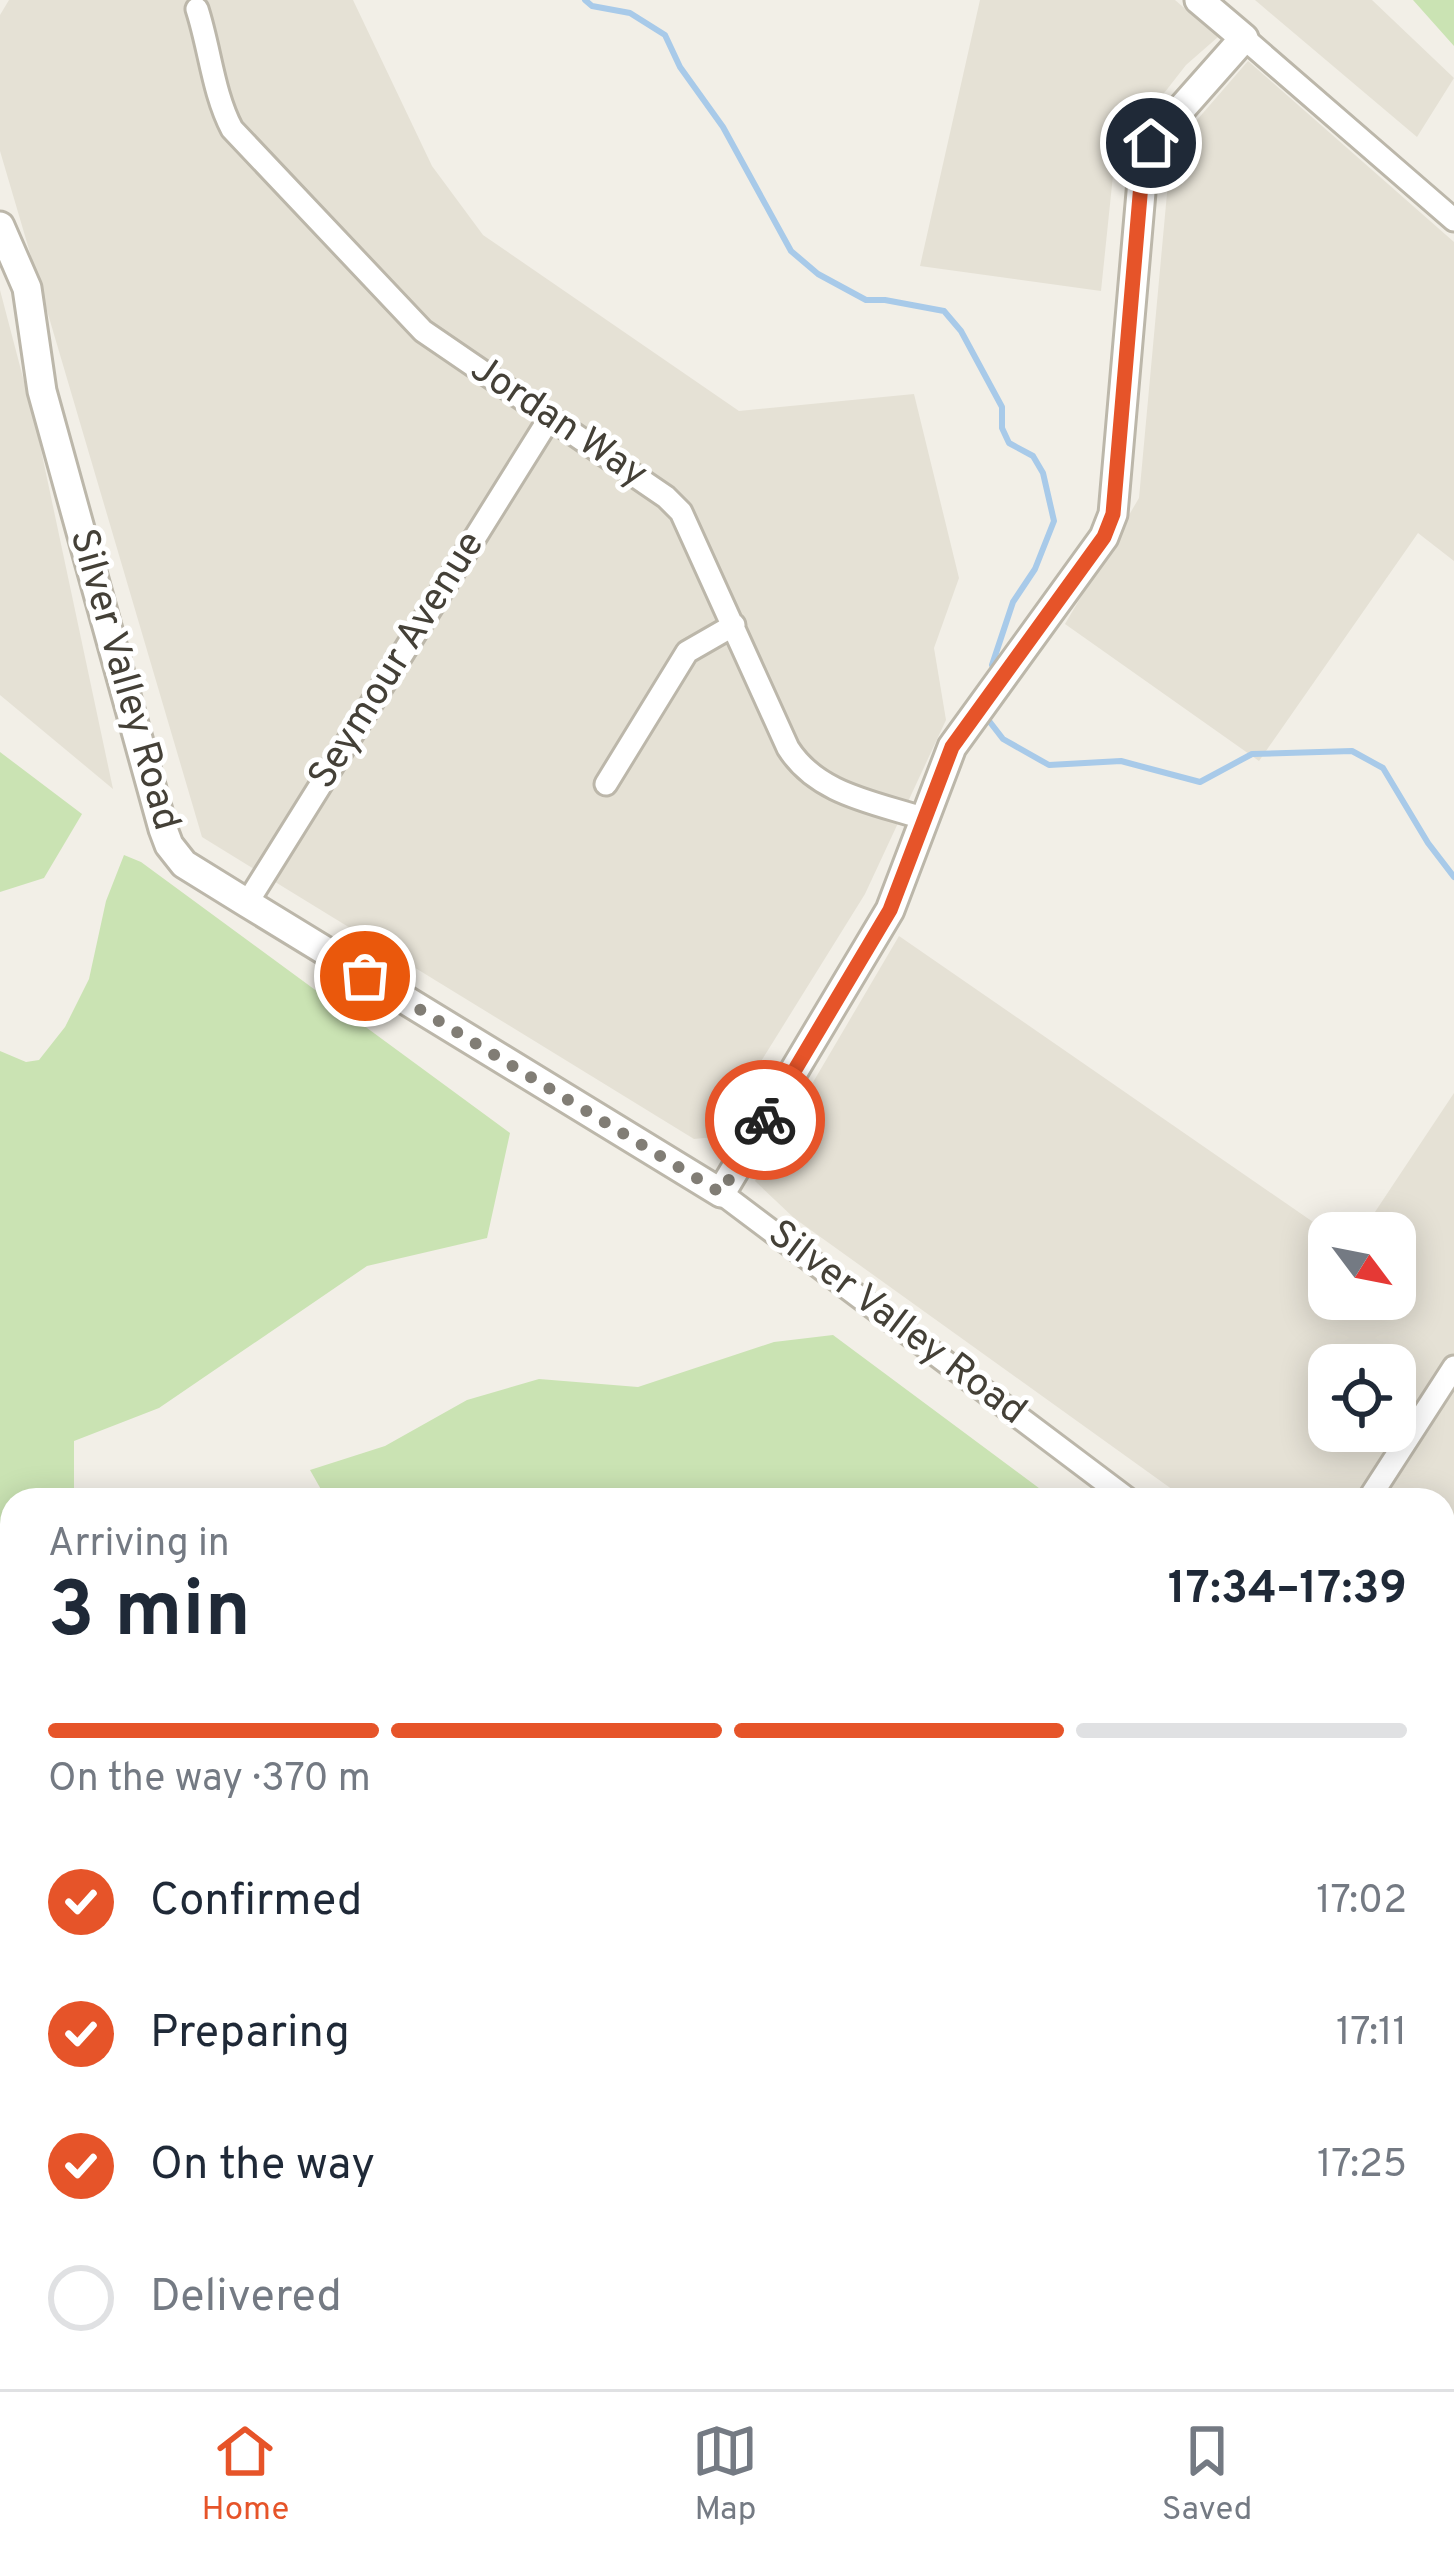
<!DOCTYPE html>
<meta charset="utf-8">
<style>
body{margin:0;font-family:Overpass,sans-serif;background:#f2f2f3;color:#1f2937;height:100vh;display:flex;flex-direction:column;font-size:45px;white-space:nowrap}
*{box-sizing:border-box;margin:0}
p{font-size:39px;color:#747a83}
.icon{flex:none;width:66px;height:66px;fill:none;stroke:currentColor;stroke-width:2;stroke-linecap:round;stroke-linejoin:round}
.map{position:relative;flex:1;overflow:hidden}
.details{position:absolute;left:0px;top:1488px;width:1455px;height:903px;display:flex;flex-direction:column;background:#fff;border-radius:36px 36px 0 0;box-shadow:0 6px 30px #0003}
.details>*{flex:none}
.needle{width:78px;rotate:122deg}
.buttons{position:absolute;left:1308px;top:1212px;display:grid;gap:24px}
.buttons a{display:grid;place-items:center;width:108px;height:108px;border-radius:24px;background:#fff;box-shadow:0 6px 30px #0003;font-size:60px}
.pin{position:absolute;display:grid;place-items:center;width:102px;height:102px;color:#fff;margin:-51px;border:6px solid #fff;border-radius:50%;box-shadow:0 3px 12px #0007}
.courier{position:absolute;display:grid;place-items:center;width:120px;height:120px;margin:-60px;border:9px solid #e65429;border-radius:50%;background:#fff;color:#222;box-shadow:0 3px 15px #0007}
.summary em{font-style:normal;font-weight:700}
.summary div{display:flex;flex-direction:column-reverse}
.summary{display:flex;align-items:center;justify-content:space-between;height:204px;padding:0 48px}
h1{font-size:78px;font-weight:700;line-height:90px}
.bar{display:grid;grid-template-columns:repeat(4,1fr);gap:18px 12px;align-content:center;height:144px;padding:0 48px}
.bar i{height:15px;border-radius:9px;background:#e0e1e3}
.bar .current{background:#e65429}
.bar p{grid-column:span 4}
ol{padding:0 48px;list-style:none}
li{display:flex;align-items:center;gap:36px;height:132px}
li p{margin-inline-start:auto}
li .icon{padding:12px;border-radius:50%;background:#e65429;color:#fff;stroke-width:4}
li:last-child{color:#747a83}
li i{width:66px;height:66px;border:6px solid #e0e1e3;border-radius:50%}
.tab-bar{display:flex;justify-content:space-around;align-items:center;height:168px;border-top:3px solid #e0e1e3;background:#fff;font-size:33px;color:#747a83}
.tab-bar a{display:grid;justify-items:center;gap:6px}
.tab-bar .current{color:#e65429}
.map>svg:first-child{display:block}
.residential{fill:#e5e1d5;fill-rule:evenodd}
.green{fill:#cae3b3}
.water{fill:#a8cae9}
.lines{fill:none;stroke-linecap:round;stroke-linejoin:round}
.stream{stroke:#a8cae9;stroke-width:6}
.minor-casing{stroke:#bcb7aa;stroke-width:27}
.tertiary-casing{stroke:#bcb7aa;stroke-width:33}
.minor{stroke:#fff;stroke-width:21}
.tertiary{stroke:#fff;stroke-width:27}
.done{stroke:#817d75;stroke-width:12;stroke-dasharray:0 21.6}
.route{stroke:#e65429;stroke-width:15}
.labels{text-anchor:middle;dominant-baseline:central;stroke-width:10;stroke-linejoin:round;paint-order:stroke}
.street-label{font-size:39px;fill:#444037;stroke:#fff}
</style>
<div class="map">
<svg width="1454" height="2389" viewBox="0 0 1454 2389">
<rect width="100%" height="100%" fill="#f2efe7"/>
<path class="residential" d="M 9,0 L 353,0 L 432,166 L 483,235 L 739,411 L 914,394 L 959,578 L 934,648 L 946,720 L 865,894 L 714,1137 L 694,1139 L 202,837 L 0,151 L 0,15 Z
M 980,0 L 1175,0 L 1218,37 L 1186,65 L 1115,156 L 1101,291 L 920,266 Z
M 1255,0 L 1372,0 L 1454,78 L 1417,137 Z
M 1248,61 L 1454,242 L 1454,561 L 1418,533 L 1259,761 L 1065,624 L 1139,498 L 1171,150 Z
M 0,290 L 37,431 L 113,789 L 0,695 Z
M 899,936 L 1329,1233 L 1329,1299 L 1395,1299 L 1395,1233 L 1361,1233 L 1454,1093 L 1454,1731 L 1443,1722 L 1443,1500 L 1187,1500 L 794,1218 L 755,1181 ZM 1329,1365 L 1395,1365 L 1395,1431 L 1329,1431 Z
M 1443,1823 L 1454,1833 L 1454,1913 L 1443,1929 Z"/>
<path class="green" d="M 1413,0 L 1454,0 L 1454,46 Z
M 0,752 L 82,814 L 44,878 L 0,892 Z
M 124,855 L 141,862 L 510,1133 L 487,1238 L 367,1266 L 159,1408 L 74,1441 L 74,1500 L 12,1500 L 12,1607 L 0,1581 L 0,1051 L 26,1062 L 39,1060 L 65,1027 L 89,979 L 106,901 Z
M 833,1335 L 1055,1500 L 327,1500 L 310,1470 L 385,1446 L 467,1400 L 539,1379 L 638,1387 L 774,1342 Z
M 0,1713 L 12,1720 L 12,2379 L 934,2379 L 938,2389 L 0,2389 Z
M 1454,1943 L 1454,2260 L 1443,2272 L 1443,1960 Z
M 986,2379 L 1336,2379 L 1325,2389 L 993,2389 Z"/>
<path class="water" d="M 0,1581 L 12,1607 L 12,1720 L 0,1713 Z"/>
<g class="lines">
<path class="stream" d="M 585,0 L 592,6 L 630,13 L 665,35 L 680,67 L 723,127 L 791,251 L 818,274 L 866,300 L 885,300 L 944,311 L 961,331 L 1002,407 L 1002,428 L 1009,443 L 1033,456 L 1043,473 L 1054,521 L 1035,569 L 1013,602 L 992,665
M 986,717 L 1003,739 L 1049,765 L 1121,761 L 1200,782 L 1252,754 L 1352,751 L 1383,768 L 1428,843 L 1454,877
M 0,1981 L 12,1927
M 276,2389 L 282,2379"/>
<g class="minor-casing">
<path id="minor" d="M 197,9 C 210,49 213,93 232,129 L 423,331 L 666,497 L 681,512 L 788,748 C 817,794 873,802 922,818
M 1244,38 L 1454,220
M 606,784 L 687,652 L 734,625
M 247,903 L 549,419
M 721,1193 L 1129,1500
M 1368,1500 L 1454,1367
M 1443,1758 L 1454,1768"/>
</g>
<g class="tertiary-casing">
<path id="tertiary" d="M 0,226 L 27,288 L 42,391 L 163,829 L 169,845 L 184,864 L 247,903 L 721,1193 L 890,910 L 952,747 L 1104,537 L 1113,514 L 1144,158 L 1151,143 L 1244,38 L 1199,0"/>
</g>
<use href="#minor" class="minor"/>
<use href="#tertiary" class="tertiary"/>
</g>
<g class="lines">
<path class="done" d="M 365,976 L 721,1193 L 765,1120"/>
<path class="route" d="M 765,1120 L 890,910 L 952,747 L 1104,537 L 1113,514 L 1142,172 L 1151,143"/>
</g>
<g class="labels">
<g class="street-label">
<text transform="translate(558 423) rotate(34)">Jordan Way</text>
<text transform="translate(398 661) rotate(-58)">Seymour Avenue</text>
<text transform="translate(123 680) rotate(74)">Silver Valley Road</text>
<text transform="translate(896 1324) rotate(37)">Silver Valley Road</text>
</g>
</g>
</svg>
<div class="buttons">
<a><svg class="needle" viewBox="-14 -14 28 28"><path d="M0-13l5 13h-10z" fill="#e53935"/><path d="M0 13l5-13h-10z" fill="#747a83"/></svg></a>
<a><svg class="icon" aria-label="locate" viewBox="0 0 24 24"><circle cx="12" cy="12" r="6"/><path d="M12 2v4M12 18v4M2 12h4M18 12h4"/></svg></a>
</div>
<div class="pin" style="left:365px;top:976px;background:#ea580c"><svg class="icon" aria-label="bag" viewBox="0 0 24 24"><path d="M5 8h14l-1 12H6zM9 8a3 3 0 0 1 6 0"/></svg></div>
<div class="pin" style="left:1151px;top:143px;background:#1f2937"><svg class="icon" aria-label="home" viewBox="0 0 24 24"><path d="M3 11l9-7 9 7M6 9v11h12V9"/></svg></div>
<div class="courier" style="left:765px;top:1120px"><svg class="icon" aria-label="bike" viewBox="0 0 24 24"><circle cx="6" cy="16" r="4"/><circle cx="18" cy="16" r="4"/><path d="M6 16l4-8h5l3 8M10 8l3 8H6M13 5h3"/></svg></div>
<section class="details">
<div class="summary"><div><h1>3 min</h1><p>Arriving in</p></div><em>17:34–17:39</em></div>
<div class="bar"><i class="current"></i><i class="current"></i><i class="current"></i><i></i><p>On the way · 370 m</p></div>
<ol>
<li><svg class="icon" aria-label="check" viewBox="0 0 24 24"><path d="M5 12l5 5 9-10"/></svg>Confirmed<p>17:02</p></li>
<li><svg class="icon" aria-label="check" viewBox="0 0 24 24"><path d="M5 12l5 5 9-10"/></svg>Preparing<p>17:11</p></li>
<li><svg class="icon" aria-label="check" viewBox="0 0 24 24"><path d="M5 12l5 5 9-10"/></svg>On the way<p>17:25</p></li>
<li><i></i>Delivered</li>
</ol>
</section>
</div>
<nav class="tab-bar">
<a class="current"><svg class="icon" aria-label="home" viewBox="0 0 24 24"><path d="M3 11l9-7 9 7M6 9v11h12V9"/></svg>Home</a>
<a><svg class="icon" aria-label="map" viewBox="0 0 24 24"><path d="M3 6l6-2 6 2 6-2v14l-6 2-6-2-6 2zM9 4v14M15 6v14"/></svg>Map</a>
<a><svg class="icon" aria-label="saved" viewBox="0 0 24 24"><path d="M7 4h10v16l-5-4-5 4z"/></svg>Saved</a>
</nav>
